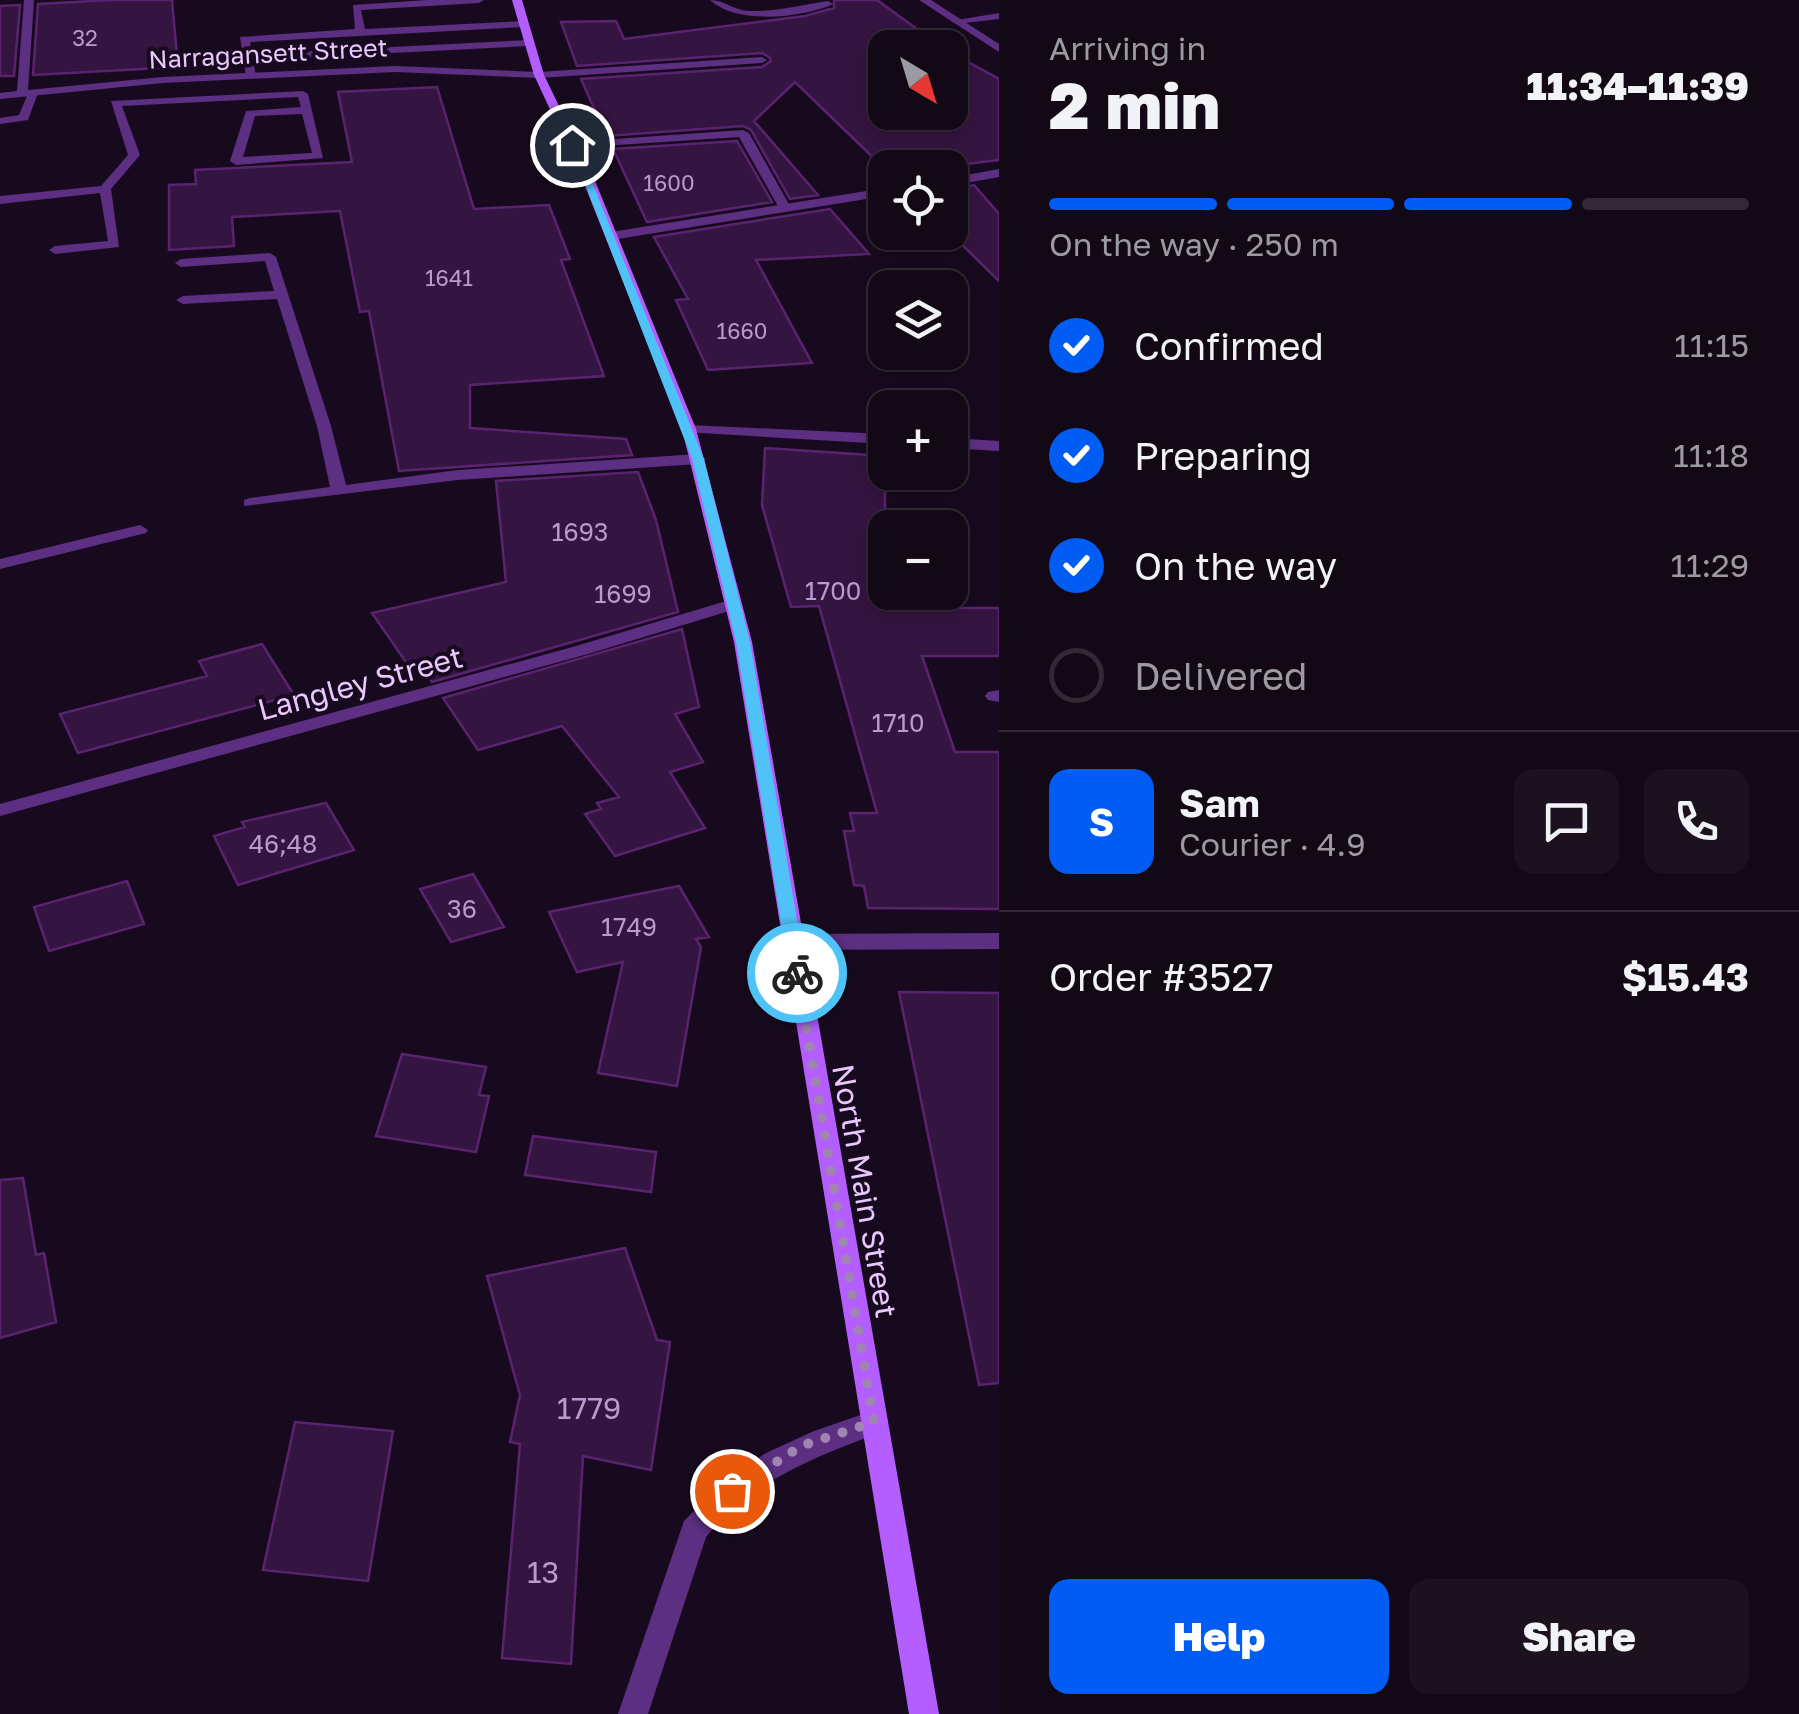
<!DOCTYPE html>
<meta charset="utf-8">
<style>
body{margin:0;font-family:"Golos Text",sans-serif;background:#1b111f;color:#f1f3f6;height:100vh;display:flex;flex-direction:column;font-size:38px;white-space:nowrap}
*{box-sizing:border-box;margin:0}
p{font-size:32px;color:#9c9aa1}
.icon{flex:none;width:55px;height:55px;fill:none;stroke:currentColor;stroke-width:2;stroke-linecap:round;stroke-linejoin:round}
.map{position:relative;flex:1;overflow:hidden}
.sheet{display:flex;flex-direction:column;background:#120816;width:800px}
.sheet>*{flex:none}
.needle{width:65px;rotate:142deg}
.fabs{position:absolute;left:868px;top:30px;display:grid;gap:20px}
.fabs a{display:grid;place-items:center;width:100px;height:100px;border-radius:20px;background:#120816;box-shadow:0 5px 15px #0003,0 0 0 2px #312935;font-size:50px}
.pin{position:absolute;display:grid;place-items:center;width:85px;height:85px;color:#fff;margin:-42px;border:5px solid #fff;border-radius:50%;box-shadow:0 2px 10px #0007}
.courier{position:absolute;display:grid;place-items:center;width:100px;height:100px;margin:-50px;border:8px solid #4fc3f7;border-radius:50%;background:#fff;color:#222;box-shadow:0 2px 12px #0007}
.headline em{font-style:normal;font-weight:800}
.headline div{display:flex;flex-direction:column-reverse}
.headline{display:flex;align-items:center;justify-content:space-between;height:170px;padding:0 50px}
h1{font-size:65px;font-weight:800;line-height:75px}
.bar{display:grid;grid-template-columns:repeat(4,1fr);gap:15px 10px;align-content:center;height:120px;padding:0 50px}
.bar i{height:12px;border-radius:8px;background:#312935}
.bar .active{background:#005cf2}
.bar p{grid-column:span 4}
.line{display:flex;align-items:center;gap:25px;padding:0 50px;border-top:2px solid #312935}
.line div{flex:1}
.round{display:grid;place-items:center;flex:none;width:105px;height:105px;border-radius:20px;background:#1b111f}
ol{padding:0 50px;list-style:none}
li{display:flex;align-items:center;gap:30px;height:110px}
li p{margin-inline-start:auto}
li .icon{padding:10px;border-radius:50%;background:#005cf2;color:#fff;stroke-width:4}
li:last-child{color:#9c9aa1}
li i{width:55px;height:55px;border:5px solid #312935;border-radius:50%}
.cta{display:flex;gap:20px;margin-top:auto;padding:20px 50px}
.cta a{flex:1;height:115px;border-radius:20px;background:#005cf2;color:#fff;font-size:40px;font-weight:800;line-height:115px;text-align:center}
.cta a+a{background:#1b111f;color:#f1f3f6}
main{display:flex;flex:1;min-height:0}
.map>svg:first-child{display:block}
.building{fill:#341441;stroke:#5a236f;stroke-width:2.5}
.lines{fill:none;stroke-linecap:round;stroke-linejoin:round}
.service{fill:#5d2f82;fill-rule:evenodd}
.minor{fill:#5d2f82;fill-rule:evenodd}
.secondary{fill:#b55eff;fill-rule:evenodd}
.route{fill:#4fc3f7}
.done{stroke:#a085b0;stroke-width:10;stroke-dasharray:0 18}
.labels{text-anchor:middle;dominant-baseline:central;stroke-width:8;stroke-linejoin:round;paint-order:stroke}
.far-number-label{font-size:22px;fill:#bc9ad0}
.far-street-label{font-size:25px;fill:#eac7ff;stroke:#180a1e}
.number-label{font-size:25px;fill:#bc9ad0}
.street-label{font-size:30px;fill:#eac7ff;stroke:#180a1e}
.near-number-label{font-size:30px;fill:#bc9ad0}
</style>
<main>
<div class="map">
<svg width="999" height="1714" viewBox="0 0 999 1714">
<rect width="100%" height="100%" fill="#180a1e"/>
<path class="building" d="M 111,0 L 172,0 L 178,67 L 33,75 L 38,4 Z
M 834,0 L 877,0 L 943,48 L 885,48 L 885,112 L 950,112 L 950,52 L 999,79 L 999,160 L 957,165 L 963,172 L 950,174 L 950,168 L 885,169 L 795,82 L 754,121 L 818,195 L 790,199 L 751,130 L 743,126 L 606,136 L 581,79 L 762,67 L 771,61 L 769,57 L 762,53 L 577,66 L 561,22 L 616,21 L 624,39 L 805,16 L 834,8 Z
M 20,5 L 14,76 L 0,76 L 0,6 Z
M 437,87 L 474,209 L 549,205 L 570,259 L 561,260 L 604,376 L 470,385 L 470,428 L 626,439 L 632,455 L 399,471 L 369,311 L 360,312 L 340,211 L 232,217 L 234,246 L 169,250 L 169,185 L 196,184 L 195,170 L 352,162 L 338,92 Z
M 737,141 L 772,202 L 647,222 L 613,149 Z
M 974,185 L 999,214 L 999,281 L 949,232 L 950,190 Z
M 830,209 L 869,254 L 756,260 L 812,363 L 708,370 L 676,300 L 688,299 L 654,237 Z
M 765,448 L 885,456 L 885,608 L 999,608 L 999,656 L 922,656 L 955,752 L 999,752 L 999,909 L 868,908 L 864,886 L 854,885 L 844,831 L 854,831 L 850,813 L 877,813 L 819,606 L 791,607 L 762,505 Z
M 638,472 L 656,520 L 678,612 L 432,682 L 421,665 L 410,668 L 372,613 L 506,582 L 496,481 Z
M 682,629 L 699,707 L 675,714 L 703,762 L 670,772 L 705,828 L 615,856 L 585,814 L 601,809 L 597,803 L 619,797 L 562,726 L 478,750 L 443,698 Z
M 262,644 L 294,695 L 78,753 L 60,714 L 207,676 L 199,661 Z
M 326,803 L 354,850 L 238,885 L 214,836 L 245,827 L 242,822 Z
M 473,874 L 504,927 L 451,942 L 420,889 Z
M 127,881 L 144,924 L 49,951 L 34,907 Z
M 679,886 L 709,937 L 696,939 L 701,947 L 677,1086 L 598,1073 L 623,962 L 577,972 L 549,912 Z
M 899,992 L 999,993 L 999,1383 L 979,1385 Z
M 402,1054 L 486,1067 L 479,1095 L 489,1096 L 476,1152 L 376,1136 Z
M 533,1136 L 656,1152 L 651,1192 L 525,1175 Z
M 23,1178 L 36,1255 L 44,1253 L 56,1322 L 0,1338 L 0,1180 Z
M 625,1248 L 657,1340 L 670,1342 L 651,1470 L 583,1456 L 571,1664 L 502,1658 L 520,1444 L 510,1442 L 520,1395 L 487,1276 Z
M 295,1422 L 393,1431 L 368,1581 L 263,1570 Z"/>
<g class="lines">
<path class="service" d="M 427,0 L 484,0 L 479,3 L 361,10 L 365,29 L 523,21 L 528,24 L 523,27 L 250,42 L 252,54 L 529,40 L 534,43 L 529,46 L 253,60 L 256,76 L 251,79 L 246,76 L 240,37 L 355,29 L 353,5 Z
M 710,0 C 724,0 733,10 748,11 C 775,12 802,5 828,1 L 833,4 C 803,18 736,25 710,0 Z
M 999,13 L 999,19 L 956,24 L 951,21 Z
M 29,91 L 38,93 L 28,120 L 0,124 L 0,118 L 19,115 Z
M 303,91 L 308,94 L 323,158 L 236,165 L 230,161 L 246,111 L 301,107 L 298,97 L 122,106 L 140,155 L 111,189 L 119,247 L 55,254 L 49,250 L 55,246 L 108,241 L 100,193 L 0,204 L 0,196 L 101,186 L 128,155 L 111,101 ZM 302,114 L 312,153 L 243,157 L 255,116 Z
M 743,130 L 749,133 L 791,208 L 789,211 L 779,208 L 739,137 L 572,148 L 566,145 L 572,142 Z
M 270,253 L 276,257 L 331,426 L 346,485 L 458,470 L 698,454 L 706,459 L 698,464 L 458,480 L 244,506 L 244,500 L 250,498 L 330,487 L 317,426 L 277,299 L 183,304 L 176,300 L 183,296 L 274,291 L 265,261 L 181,267 L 175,263 L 181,259 Z
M 140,525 L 148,530 L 146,533 L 0,569 L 0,559 Z
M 999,690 L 999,702 L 988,700 L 985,696 L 988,692 Z"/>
<path class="minor" d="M 24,0 L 34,0 L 28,90 L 163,77 L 395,66 L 539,72 L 762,57 L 767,60 L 762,63 L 539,78 L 395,72 L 163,83 L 0,99 L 0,93 L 17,91 Z
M 919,0 L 931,0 L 999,44 L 999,52 Z
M 999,169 L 999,177 L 950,186 L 950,178 Z
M 885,188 L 885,196 L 611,240 L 605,236 L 611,232 Z
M 689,425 L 885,434 L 885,444 L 684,432 L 682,429 Z
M 950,438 L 999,441 L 999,451 L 950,448 Z
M 733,599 L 739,600 L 739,608 L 588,654 L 0,816 L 0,804 L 576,646 Z
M 999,933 L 999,949 L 792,950 L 785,947 L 781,942 L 785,937 L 792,934 Z
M 875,1410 L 884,1413 L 888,1422 L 884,1431 C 815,1457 755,1479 706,1537 L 648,1714 L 618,1714 L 684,1521 L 722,1482 L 766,1453 L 814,1431 Z"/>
<path class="secondary" d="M 512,0 L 522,0 L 544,75 L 593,176 L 696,429 L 752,642 L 939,1714 L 909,1714 L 734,642 L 682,429 L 581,176 L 534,75 Z"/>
</g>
<path class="route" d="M 569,143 L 577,145 L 704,459 L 750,642 L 806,973 L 797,979 L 789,973 L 736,642 L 692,459 Z"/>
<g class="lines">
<path class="done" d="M 732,1491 L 801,1446 L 874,1422 L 797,973"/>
</g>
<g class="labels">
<g class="far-number-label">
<text x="85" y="37">32</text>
<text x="669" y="182">1600</text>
<text x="449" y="277">1641</text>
<text x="742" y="330">1660</text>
</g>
<g class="far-street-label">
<text transform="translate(268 53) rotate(-3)">Narragansett Street</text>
</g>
<g class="number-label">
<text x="580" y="531">1693</text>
<text x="833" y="590">1700</text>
<text x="623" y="593">1699</text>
<text x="898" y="722">1710</text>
<text x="283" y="843">46;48</text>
<text x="462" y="908">36</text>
<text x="629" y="926">1749</text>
</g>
<g class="street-label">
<text transform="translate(360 683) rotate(-15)">Langley Street</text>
<text transform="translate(865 1191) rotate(80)">North Main Street</text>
</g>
<g class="near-number-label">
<text x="589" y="1408">1779</text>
<text x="543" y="1572">13</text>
</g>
</g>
</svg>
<div class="fabs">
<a><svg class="needle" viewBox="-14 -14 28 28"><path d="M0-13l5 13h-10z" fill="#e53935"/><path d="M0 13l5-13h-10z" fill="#9c9aa1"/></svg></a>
<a><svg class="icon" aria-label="locate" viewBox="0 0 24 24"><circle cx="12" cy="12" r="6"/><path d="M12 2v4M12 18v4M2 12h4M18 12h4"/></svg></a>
<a><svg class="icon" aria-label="layers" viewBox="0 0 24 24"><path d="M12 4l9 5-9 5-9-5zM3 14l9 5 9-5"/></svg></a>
<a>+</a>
<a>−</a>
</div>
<div class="pin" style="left:732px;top:1491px;background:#ea580c"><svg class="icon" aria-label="bag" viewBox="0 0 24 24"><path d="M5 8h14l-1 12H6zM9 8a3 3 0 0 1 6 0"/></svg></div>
<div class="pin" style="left:572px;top:145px;background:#1f2937"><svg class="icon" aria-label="home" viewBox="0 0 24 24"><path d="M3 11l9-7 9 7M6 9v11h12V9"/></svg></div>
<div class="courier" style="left:797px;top:973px"><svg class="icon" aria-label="bike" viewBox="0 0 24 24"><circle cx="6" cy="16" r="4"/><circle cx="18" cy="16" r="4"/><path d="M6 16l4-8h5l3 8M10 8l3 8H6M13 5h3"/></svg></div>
</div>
<section class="sheet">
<div class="headline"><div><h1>2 min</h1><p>Arriving in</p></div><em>11:34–11:39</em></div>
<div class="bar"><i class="active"></i><i class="active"></i><i class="active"></i><i></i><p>On the way · 250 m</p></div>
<ol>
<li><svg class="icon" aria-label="check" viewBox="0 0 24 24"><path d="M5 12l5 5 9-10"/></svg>Confirmed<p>11:15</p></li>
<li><svg class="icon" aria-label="check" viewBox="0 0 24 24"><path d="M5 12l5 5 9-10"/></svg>Preparing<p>11:18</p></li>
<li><svg class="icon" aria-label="check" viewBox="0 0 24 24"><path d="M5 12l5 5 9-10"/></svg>On the way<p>11:29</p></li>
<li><i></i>Delivered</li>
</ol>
<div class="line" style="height:180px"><b class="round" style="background:#005cf2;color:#fff">S</b><div><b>Sam</b><p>Courier · 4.9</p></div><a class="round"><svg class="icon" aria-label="chat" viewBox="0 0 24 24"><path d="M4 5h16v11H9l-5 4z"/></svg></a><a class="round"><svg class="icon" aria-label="phone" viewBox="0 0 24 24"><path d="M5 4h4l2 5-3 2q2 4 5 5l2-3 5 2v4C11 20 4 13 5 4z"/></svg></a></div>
<div class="line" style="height:130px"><div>Order #3527</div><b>$15.43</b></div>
<div class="cta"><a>Help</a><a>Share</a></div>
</section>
</main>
